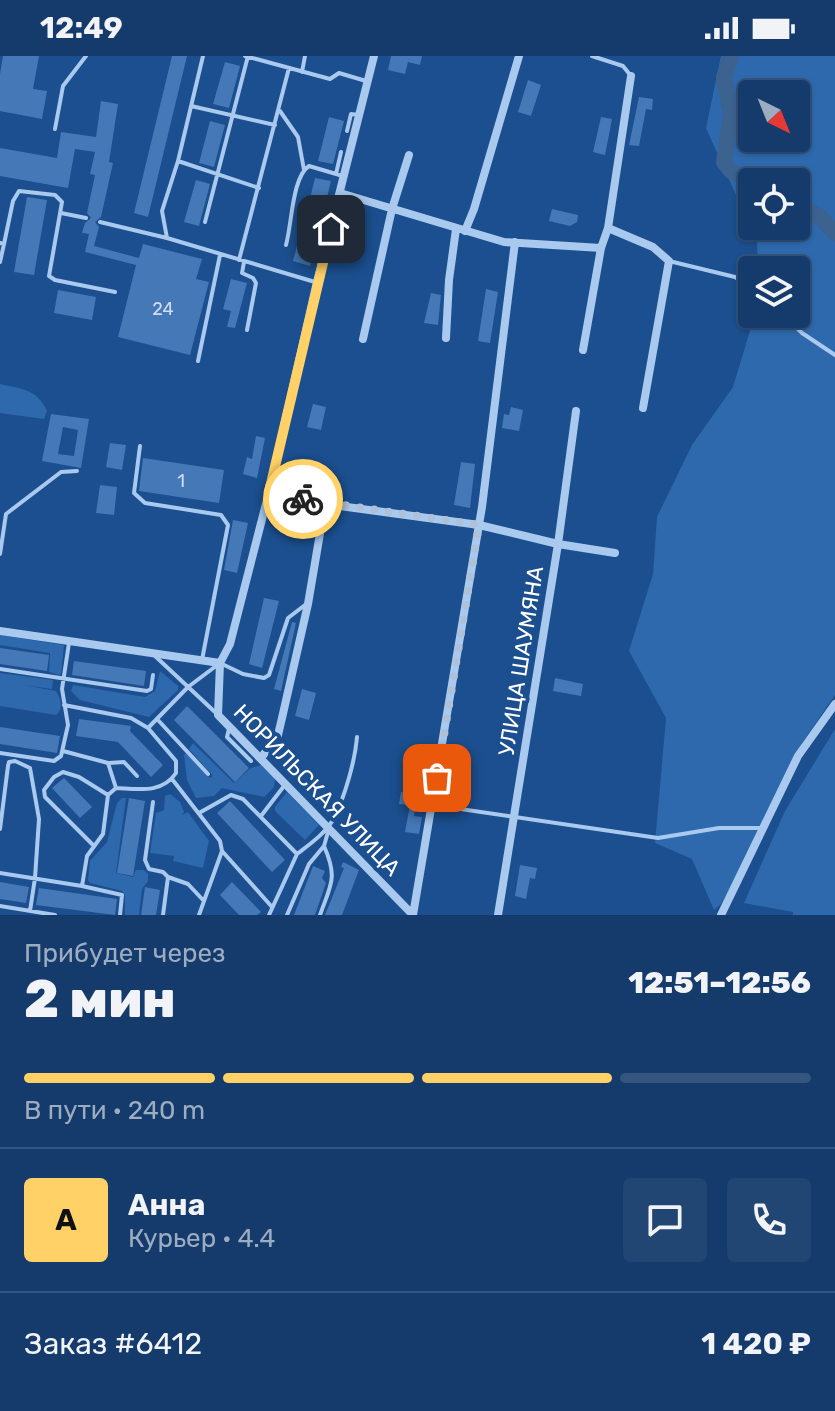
<!DOCTYPE html>
<html lang="ru">
<meta charset="utf-8">
<style>
body{margin:0;font-family:Rubik,sans-serif;background:#214673;color:#f1f3f6;height:100vh;display:flex;flex-direction:column;font-size:30px;white-space:nowrap}
*{box-sizing:border-box;margin:0}
p{font-size:26px;color:#9dadc1}
.icon{flex:none;width:44px;height:44px;fill:none;stroke:currentColor;stroke-width:2;stroke-linecap:round;stroke-linejoin:round}
.map{position:relative;height:859px;overflow:hidden}
.side{display:flex;flex-direction:column;background:#143b6b;flex:1}
.side>*{flex:none}
.needle{width:52px;rotate:137deg}
.buttons{position:absolute;left:738px;top:24px;display:grid;gap:16px}
.buttons a{display:grid;place-items:center;width:72px;height:72px;border-radius:8px;background:#143b6b;box-shadow:0 2px 6px #0004,0 0 0 2px #33557e;font-size:40px}
.pin{position:absolute;display:grid;place-items:center;width:68px;height:68px;color:#fff;margin:-34px;border-radius:16px;box-shadow:0 4px 12px #0006}
.courier{position:absolute;display:grid;place-items:center;width:80px;height:80px;margin:-40px;border:6px solid #ffd166;border-radius:50%;background:#fff;color:#222;box-shadow:0 2px 10px #0007}
.summary em{font-style:normal;font-weight:800}
.summary div{display:flex;flex-direction:column-reverse}
.summary{display:flex;align-items:center;justify-content:space-between;height:136px;padding:0 24px}
h1{font-size:52px;font-weight:800;line-height:60px}
.bar{display:grid;grid-template-columns:repeat(4,1fr);gap:12px 8px;align-content:center;height:96px;padding:0 24px}
.bar i{height:10px;border-radius:6px;background:#33557e}
.bar .on{background:#ffd166}
.bar p{grid-column:span 4}
.line{display:flex;align-items:center;gap:20px;padding:0 24px;border-top:2px solid #33557e}
.line div{flex:1}
.round{display:grid;place-items:center;flex:none;width:84px;height:84px;border-radius:8px;background:#214673}
.status{display:flex;justify-content:space-between;align-items:center;height:56px;padding:0 40px;background:#143b6b;direction:ltr}
.status svg{height:22px;fill:currentColor}
.map>svg:first-child{display:block}
.green{fill:#2e69ad;fill-rule:evenodd}
.lines{fill:none;stroke-linecap:round;stroke-linejoin:round}
.river{stroke:#3c6290;stroke-width:16}
.building{fill:#4478b7;fill-rule:evenodd}
.lane{stroke:#a9c9ee;stroke-width:4}
.street{stroke:#a9c9ee;stroke-width:8}
.done{stroke:#afc1d8;stroke-width:8;stroke-dasharray:0 14.4}
.route{stroke:#ffd166;stroke-width:10}
.labels{text-anchor:middle;dominant-baseline:central;stroke-width:8;stroke-linejoin:round;paint-order:stroke}
.number-label{font-size:18px;fill:#d0dded}
.street-label{font-size:22px;fill:#fff;stroke:#1b4f8f}
</style>
<div class="status"><b>12:49</b><svg viewBox="0 0 49 12"><path d="M0 12V9h3v3zM5 12V6h3v6zM10 12V3h3v9zM15 12V0h3v12zM26 1h20v11H26zM47 4h2v5h-2z"/></svg></div>
<div class="map">
<svg width="835" height="859" viewBox="0 0 835 859">
<rect width="100%" height="100%" fill="#1b4f8f"/>
<path class="green" d="M 721,0 L 835,0 L 835,639 L 802,687 L 732,830 L 721,848 L 714,854 L 692,803 L 655,787 L 666,662 L 629,595 L 653,518 L 657,461 L 692,389 L 733,331 L 755,258 L 796,258 L 796,214 L 758,214 L 757,186 L 706,72 ZM 752,38 L 796,38 L 796,82 L 752,82 ZM 752,126 L 796,126 L 796,170 L 752,170 Z
M 0,328 C 22,333 37,333 47,355 L 44,363 L 0,357 Z
M 0,579 L 64,589 L 61,618 L 59,619 L 49,616 L 50,597 L 0,589 Z
M 160,615 L 178,630 L 178,634 L 149,661 L 80,644 L 71,635 L 73,629 L 145,641 L 155,635 Z
M 0,617 L 53,624 L 52,633 L 23,629 L 56,635 C 61,643 64,653 56,659 L 0,650 Z
M 835,673 L 835,859 L 793,859 L 793,856 L 744,847 L 785,755 Z
M 193,687 L 234,727 L 251,712 L 261,709 L 275,723 L 274,731 L 264,741 L 222,732 L 214,740 L 196,742 L 187,724 L 184,699 L 186,697 L 210,722 L 213,720 L 189,693 Z
M 287,736 L 319,769 L 305,784 L 275,755 L 275,751 Z
M 170,738 L 180,746 L 184,756 L 182,759 L 188,756 L 209,785 L 203,812 L 173,805 L 174,800 L 150,797 L 156,757 L 164,754 L 165,740 Z
M 122,742 L 126,742 L 116,817 L 133,821 L 136,814 L 144,814 L 148,818 L 148,825 L 142,833 L 139,859 L 125,859 L 125,840 L 122,835 L 90,827 L 88,824 L 90,805 L 107,786 L 117,747 Z"/>
<g class="lines">
<path class="river" d="M 731,0 L 724,22 L 731,59 L 724,106 L 731,115 L 752,126
M 796,148 L 819,160 L 835,177"/>
</g>
<path class="building" d="M 3,0 L 39,0 L 33,33 L 47,35 L 42,63 L 0,55 L 0,18 Z
M 172,0 L 187,0 L 148,161 L 134,157 Z
M 391,0 L 422,0 L 420,9 L 408,6 L 405,18 L 388,14 Z
M 225,6 L 240,10 L 229,52 L 213,48 Z
M 528,24 L 541,29 L 531,60 L 518,56 Z
M 639,41 L 653,43 L 652,54 L 646,53 L 639,90 L 629,89 Z
M 101,45 L 118,48 L 109,106 L 113,107 L 101,161 L 95,166 L 99,171 L 94,190 L 139,202 L 143,188 L 202,203 L 196,223 L 209,226 L 190,299 L 118,281 L 136,209 L 85,196 L 89,178 L 82,177 L 85,167 L 91,162 L 87,157 L 95,119 L 90,118 L 95,96 L 75,93 L 68,132 L 0,120 L 0,92 L 57,102 L 61,76 L 96,81 Z
M 329,61 L 344,65 L 333,108 L 318,105 Z
M 601,61 L 612,63 L 605,99 L 593,96 Z
M 210,65 L 225,69 L 214,111 L 199,107 Z
M 315,122 L 331,125 L 321,166 L 305,163 Z
M 196,124 L 210,128 L 199,170 L 184,166 Z
M 27,141 L 47,144 L 34,219 L 14,216 Z
M 552,153 L 578,159 L 577,166 L 570,170 L 549,165 Z
M 300,179 L 318,184 L 310,210 L 293,205 Z
M 231,223 L 247,227 L 235,272 L 227,271 L 231,255 L 223,253 Z
M 486,233 L 498,236 L 490,287 L 478,285 Z
M 58,234 L 96,241 L 92,264 L 54,257 Z
M 431,237 L 441,239 L 438,269 L 424,267 Z
M 313,348 L 326,351 L 321,374 L 307,371 Z
M 511,351 L 523,354 L 519,375 L 502,372 L 504,358 L 509,359 Z
M 51,358 L 89,363 L 81,412 L 42,405 ZM 63,371 L 78,374 L 74,400 L 58,398 Z
M 256,380 L 265,382 L 257,422 L 243,418 L 247,401 L 252,403 Z
M 110,387 L 126,389 L 122,414 L 106,411 Z
M 143,402 L 224,414 L 219,447 L 139,435 Z
M 461,406 L 475,408 L 470,452 L 454,449 Z
M 100,429 L 117,431 L 114,459 L 96,457 Z
M 233,464 L 248,467 L 237,517 L 224,514 Z
M 264,542 L 279,545 L 262,612 L 249,608 Z
M 292,566 L 296,567 L 281,635 L 274,633 Z
M 0,592 L 49,599 L 47,615 L 0,608 Z
M 74,605 L 146,615 L 144,630 L 72,619 Z
M 555,622 L 583,628 L 581,640 L 553,635 Z
M 302,633 L 316,637 L 309,664 L 295,660 Z
M 187,650 L 249,712 L 235,726 L 174,664 Z
M 79,663 L 131,670 L 130,675 L 163,709 L 151,721 L 118,686 L 76,680 Z
M 0,671 L 60,680 L 57,697 L 0,688 Z
M 64,722 L 92,751 L 80,762 L 52,732 Z
M 401,736 L 418,739 L 414,760 L 422,761 L 419,778 L 405,776 L 410,749 L 399,748 Z
M 129,742 L 145,745 L 133,820 L 117,817 Z
M 230,745 L 285,804 L 272,816 L 217,757 Z
M 343,806 L 359,814 L 342,859 L 325,859 L 344,812 L 341,811 Z
M 520,809 L 537,812 L 535,823 L 530,822 L 526,843 L 515,840 Z
M 313,810 L 325,815 L 322,822 L 326,827 L 315,859 L 294,859 Z
M 0,826 L 29,831 L 26,847 L 0,843 Z
M 232,826 L 261,856 L 257,859 L 239,859 L 220,839 Z
M 145,831 L 160,834 L 156,859 L 141,859 Z
M 39,832 L 117,843 L 115,859 L 36,849 Z"/>
<g class="lines">
<path class="lane" d="M 245,0 L 330,23 L 339,17 L 366,25
M 592,0 L 623,10 L 631,20
M 302,16 L 305,0
M 191,50 L 275,69
M 280,55 L 298,81 L 304,114
M 55,73 L 63,30 L 86,0
M 347,75 L 351,58 L 359,59
M 178,105 L 259,132
M 336,118 L 341,96
M 61,157 L 86,162
M 100,166 L 167,182 L 315,226
M 205,166 L 248,0
M 167,182 L 162,155 L 178,105 L 203,0
M 0,187 L 4,188 L 13,145 L 19,135 L 55,139 L 62,146 L 49,220 L 55,224 L 115,236
M 286,189 C 292,168 292,121 309,110 L 343,120
M 239,204 L 289,12
M 669,205 L 735,221 L 752,232
M 0,206 L 4,188
M 244,206 L 242,217 L 253,222 L 256,227 L 247,274
M 783,258 L 802,277 L 835,299
M 198,305 L 220,199
M 140,390 L 134,437 L 145,447 L 221,459 L 228,469 L 202,604
M 0,498 L 6,458 L 61,416 L 77,415
M 155,600 L 216,657
M 0,613 L 147,635 L 151,633 L 153,619
M 64,649 L 131,662 L 148,672
M 157,663 L 208,718
M 229,673 L 227,681 L 251,705
M 63,695 L 108,707 L 116,732
M 0,697 L 54,705 L 61,700 L 68,669 L 62,633 L 69,587
M 109,707 L 124,706 L 137,720
M 172,723 L 220,785 L 222,795 L 272,851
M 153,746 L 145,804 L 149,813 L 163,816 L 168,821 L 163,859
M 433,749 L 658,782 L 719,772 L 763,772
M 199,757 L 231,739 L 243,743 L 297,798 L 269,859
M 261,760 L 284,730
M 0,773 L 8,710 L 9,706 L 15,705 L 30,712 L 39,763 L 35,822 L 30,855
M 94,790 L 45,741 L 44,734 L 54,721 L 63,716 L 79,721 L 108,739
M 297,798 C 310,788 326,777 334,762 C 345,740 355,705 357,681
M 0,817 L 82,830
M 168,821 L 188,828 L 203,844
M 0,850 L 55,859
M 120,859 L 122,839 L 82,830 L 87,800 L 103,778 L 108,739 L 116,732 C 138,733 162,738 176,717 L 176,705 L 148,672 L 188,631 L 220,607 L 243,618 L 264,622 L 269,619 L 288,562 L 305,549
M 199,859 L 222,795
M 287,859 L 309,808 L 324,790 L 328,776
M 320,859 C 331,828 338,822 324,790"/>
<path class="street" d="M 340,137 L 504,186 L 601,192
M 608,172 L 653,191 L 669,205 L 643,352
M 465,175 L 474,153 L 519,0
M 446,282 L 449,224 L 456,173
M 363,283 L 392,153 L 409,99
M 583,294 L 601,192 L 608,172 L 631,20
M 269,436 L 325,448 L 479,469 L 558,488 L 615,497
M 0,575 L 220,607 L 218,659 L 413,859 L 482,451 L 515,186
M 220,607 L 230,588 L 269,436 L 317,226 L 374,0
M 261,702 L 278,679 L 282,662 L 308,548 L 325,448
M 498,859 L 558,488 L 576,355
M 721,859 L 798,700 L 835,648"/>
</g>
<g class="lines">
<path class="done" d="M 303,443 L 479,469 L 437,722"/>
<path class="route" d="M 303,443 L 269,436 L 331,173"/>
</g>
<g class="labels">
<g class="number-label">
<text x="163" y="253">24</text>
<text x="181" y="425">1</text>
</g>
<g class="street-label">
<text transform="translate(521 605) rotate(-81)">УЛИЦА ШАУМЯНА</text>
<text transform="translate(317 734) rotate(46)">НОРИЛЬСКАЯ УЛИЦА</text>
</g>
</g>
</svg>
<div class="buttons">
<a><svg class="needle" viewBox="-14 -14 28 28"><path d="M0-13l5 13h-10z" fill="#e53935"/><path d="M0 13l5-13h-10z" fill="#9dadc1"/></svg></a>
<a><svg class="icon" aria-label="locate" viewBox="0 0 24 24"><circle cx="12" cy="12" r="6"/><path d="M12 2v4M12 18v4M2 12h4M18 12h4"/></svg></a>
<a><svg class="icon" aria-label="layers" viewBox="0 0 24 24"><path d="M12 4l9 5-9 5-9-5zM3 14l9 5 9-5"/></svg></a>
</div>
<div class="pin" style="left:437px;top:722px;background:#ea580c"><svg class="icon" aria-label="bag" viewBox="0 0 24 24"><path d="M5 8h14l-1 12H6zM9 8a3 3 0 0 1 6 0"/></svg></div>
<div class="pin" style="left:331px;top:173px;background:#1f2937"><svg class="icon" aria-label="home" viewBox="0 0 24 24"><path d="M3 11l9-7 9 7M6 9v11h12V9"/></svg></div>
<div class="courier" style="left:303px;top:443px"><svg class="icon" aria-label="bike" viewBox="0 0 24 24"><circle cx="6" cy="16" r="4"/><circle cx="18" cy="16" r="4"/><path d="M6 16l4-8h5l3 8M10 8l3 8H6M13 5h3"/></svg></div>
</div>
<section class="side">
<div class="summary"><div><h1>2 мин</h1><p>Прибудет через</p></div><em>12:51–12:56</em></div>
<div class="bar"><i class="on"></i><i class="on"></i><i class="on"></i><i></i><p>В пути · 240 m</p></div>
<div class="line" style="height:144px"><b class="round" style="background:#ffd166;color:#111">А</b><div><b>Анна</b><p>Курьер · 4.4</p></div><a class="round"><svg class="icon" aria-label="chat" viewBox="0 0 24 24"><path d="M4 5h16v11H9l-5 4z"/></svg></a><a class="round"><svg class="icon" aria-label="phone" viewBox="0 0 24 24"><path d="M5 4h4l2 5-3 2q2 4 5 5l2-3 5 2v4C11 20 4 13 5 4z"/></svg></a></div>
<div class="line" style="height:104px"><div>Заказ #6412</div><b>1 420 ₽</b></div>
</section>
